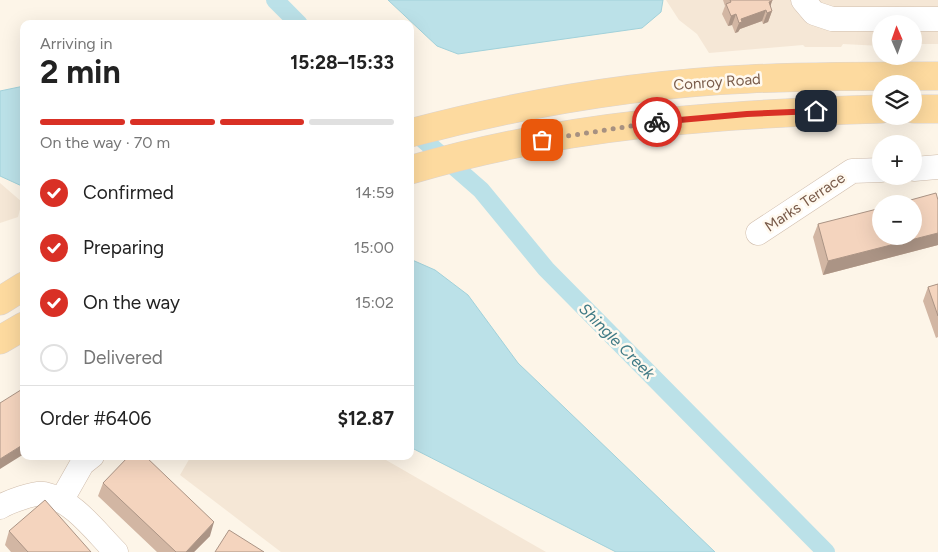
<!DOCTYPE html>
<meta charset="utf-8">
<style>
body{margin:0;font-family:Figtree,sans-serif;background:#f6f6f6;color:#222;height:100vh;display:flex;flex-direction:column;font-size:19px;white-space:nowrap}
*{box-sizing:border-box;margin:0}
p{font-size:16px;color:#767676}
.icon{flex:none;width:28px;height:28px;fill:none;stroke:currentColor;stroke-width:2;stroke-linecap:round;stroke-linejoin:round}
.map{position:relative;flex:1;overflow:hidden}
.side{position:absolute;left:20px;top:20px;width:394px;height:440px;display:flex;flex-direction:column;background:#fff;border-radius:10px;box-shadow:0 5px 20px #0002}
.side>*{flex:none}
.needle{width:32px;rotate:358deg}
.buttons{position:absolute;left:872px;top:15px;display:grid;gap:10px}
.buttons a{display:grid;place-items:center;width:50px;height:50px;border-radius:50%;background:#fff;box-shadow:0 5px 20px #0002;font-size:25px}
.pin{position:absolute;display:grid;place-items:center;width:42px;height:42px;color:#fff;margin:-21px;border-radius:10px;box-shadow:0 2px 8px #0006}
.courier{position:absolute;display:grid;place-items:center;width:50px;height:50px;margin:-25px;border:4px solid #d93025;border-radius:50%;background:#fff;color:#222;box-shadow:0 1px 6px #0007}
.head em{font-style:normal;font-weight:700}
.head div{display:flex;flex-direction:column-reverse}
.head{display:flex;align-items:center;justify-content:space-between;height:85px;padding:0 20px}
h1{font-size:32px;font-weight:700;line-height:38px}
.bar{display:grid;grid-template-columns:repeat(4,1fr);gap:8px 5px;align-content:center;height:60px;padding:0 20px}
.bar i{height:6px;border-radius:4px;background:#e0e0e0}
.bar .selected{background:#d93025}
.bar p{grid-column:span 4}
.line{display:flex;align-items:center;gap:12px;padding:0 20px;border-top:1px solid #e0e0e0}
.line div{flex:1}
ol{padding:0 20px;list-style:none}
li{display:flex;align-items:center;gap:15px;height:55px}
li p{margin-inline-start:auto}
li .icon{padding:5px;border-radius:50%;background:#d93025;color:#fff;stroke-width:4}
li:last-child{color:#767676}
li i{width:28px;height:28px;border:2px solid #e0e0e0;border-radius:50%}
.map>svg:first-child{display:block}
.residential{fill:#f5e7d6}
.water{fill:#bbe1e8;stroke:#a1d1da}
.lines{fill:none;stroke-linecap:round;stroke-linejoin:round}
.canal{stroke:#bbe1e8;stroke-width:18}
.minor-casing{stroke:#d0bdac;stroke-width:25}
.major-casing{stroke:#dcd4d0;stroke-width:29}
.minor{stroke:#fff;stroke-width:24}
.major{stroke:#fdda9f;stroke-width:28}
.wall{fill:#d2b6a3}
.shaded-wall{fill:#ab9485}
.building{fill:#f4d4be;stroke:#ab9485}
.done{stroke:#a79181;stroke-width:5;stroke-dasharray:0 9}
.route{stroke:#d93025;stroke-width:6}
.labels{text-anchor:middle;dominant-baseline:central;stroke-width:5;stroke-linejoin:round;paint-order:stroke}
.street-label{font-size:15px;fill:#795b4a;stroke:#fff9ef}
.water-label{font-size:16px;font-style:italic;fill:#3f7a85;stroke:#fff9ef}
</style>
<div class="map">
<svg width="938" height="552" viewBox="0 0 938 552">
<rect width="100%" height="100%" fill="#fdf5e8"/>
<path class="residential" d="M 666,0 L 938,0 L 938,44 L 918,44 L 914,47 L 914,24 L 881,24 L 881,46 L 843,44 L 841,47 L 805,47 L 803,45 L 709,53 L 697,34 L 679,20 Z
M 0,183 L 22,202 L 18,217 L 0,223 Z
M 191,456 L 379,456 L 546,552 L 281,552 L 180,475 Z"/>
<path class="water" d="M 388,0 L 663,0 L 661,12 L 642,28 L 458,54 L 437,46 Z
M 24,86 L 24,187 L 0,176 L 0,91 Z
M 410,259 L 435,270 L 468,295 L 518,363 L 715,552 L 616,552 L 410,447 Z"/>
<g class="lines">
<path class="canal" d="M 275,0 L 299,24
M 410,128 L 481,190 L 546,269 L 826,552"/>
<g class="minor-casing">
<path id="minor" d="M 803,0 L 814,13 L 832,19 L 938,19
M 914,169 L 938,167
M 758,233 L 852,171 L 881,170
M 61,501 L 82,464 L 92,456
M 0,507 C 8,502 35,492 44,494 C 73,500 96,532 116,552"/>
</g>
<g class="major-casing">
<path id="major" d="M 914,109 L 938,109
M 410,133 C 520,104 636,84 749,79 C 812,76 875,76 938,76
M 410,170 C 565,124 721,114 881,109
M 0,301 L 24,286
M 0,340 L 24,326"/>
</g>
<use href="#minor" class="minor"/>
<use href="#major" class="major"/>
</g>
<path class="wall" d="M 723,0 L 772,0 L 770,7 L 772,11 L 768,22 L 763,24 L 762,21 L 740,29 L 738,32 L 735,33 L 732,25 L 728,26 L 722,14 L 725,6 Z
M 938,200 L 938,245 L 823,275 L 813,237 L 818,224 Z
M 938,284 L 938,337 L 936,338 L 923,301 L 928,287 Z
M 103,483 L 210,536 L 194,552 L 157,552 L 98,496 Z
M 9,531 L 91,552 L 11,552 L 5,545 Z"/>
<path class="shaded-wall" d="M 772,1 L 769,11 L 766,10 L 762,21 L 740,29 L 738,32 L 735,33 L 739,23 L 741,19 L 769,2 Z
M 772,11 L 768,22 L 763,24 L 767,13 Z
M 736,14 L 732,25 L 728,26 L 731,16 Z
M 938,233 L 938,245 L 823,275 L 828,261 Z
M 24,444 L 24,454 L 0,469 L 0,459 Z
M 214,522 L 210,536 L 194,552 L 186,552 Z"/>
<path class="building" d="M 730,0 L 772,0 L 772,1 L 769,2 L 772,11 L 767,13 L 766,10 L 741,19 L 742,22 L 739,23 L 736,14 L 731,16 L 726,4 L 731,2 Z
M 936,193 L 938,200 L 938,233 L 828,261 L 818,224 L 881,208 L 881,236 L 914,236 L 914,204 L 896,204 Z
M 938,284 L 938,316 L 928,287 Z
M 24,388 L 24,444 L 0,459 L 0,403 Z
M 129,456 L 145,456 L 214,522 L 186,552 L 176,552 L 103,483 Z
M 45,500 L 91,552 L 28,552 L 9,531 Z
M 229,530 L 264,552 L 215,552 Z"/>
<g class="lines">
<path class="done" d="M 542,140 L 657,122"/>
<path class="route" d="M 657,122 L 747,114 L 816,111"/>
</g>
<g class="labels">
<g class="street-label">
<text transform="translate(717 82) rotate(-4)">Conroy Road</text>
<text transform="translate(805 202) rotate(-34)">Marks Terrace</text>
</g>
<g class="water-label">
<text transform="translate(617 341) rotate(45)">Shingle Creek</text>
</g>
</g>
</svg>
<div class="buttons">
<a><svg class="needle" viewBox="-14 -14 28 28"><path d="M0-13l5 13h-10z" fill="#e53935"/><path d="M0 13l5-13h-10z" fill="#767676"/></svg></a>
<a><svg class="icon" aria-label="layers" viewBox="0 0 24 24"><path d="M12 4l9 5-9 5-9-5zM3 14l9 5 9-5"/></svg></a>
<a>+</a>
<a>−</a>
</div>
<div class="pin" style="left:542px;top:140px;background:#ea580c"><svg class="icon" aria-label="bag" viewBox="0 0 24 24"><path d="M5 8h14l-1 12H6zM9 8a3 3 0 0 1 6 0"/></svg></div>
<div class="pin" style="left:816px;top:111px;background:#1f2937"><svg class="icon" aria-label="home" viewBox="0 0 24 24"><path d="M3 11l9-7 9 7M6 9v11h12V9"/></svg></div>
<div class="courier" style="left:657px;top:122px"><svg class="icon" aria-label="bike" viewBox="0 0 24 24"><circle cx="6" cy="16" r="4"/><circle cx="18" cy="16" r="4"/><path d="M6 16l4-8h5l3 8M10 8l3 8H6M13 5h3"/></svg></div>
<section class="side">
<div class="head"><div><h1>2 min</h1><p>Arriving in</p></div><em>15:28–15:33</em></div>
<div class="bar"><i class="selected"></i><i class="selected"></i><i class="selected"></i><i></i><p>On the way · 70 m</p></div>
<ol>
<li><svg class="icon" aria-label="check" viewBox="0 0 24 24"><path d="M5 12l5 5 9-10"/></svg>Confirmed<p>14:59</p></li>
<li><svg class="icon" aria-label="check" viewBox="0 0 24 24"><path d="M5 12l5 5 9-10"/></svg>Preparing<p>15:00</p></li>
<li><svg class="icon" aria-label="check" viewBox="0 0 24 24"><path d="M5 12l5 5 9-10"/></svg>On the way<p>15:02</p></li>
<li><i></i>Delivered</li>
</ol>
<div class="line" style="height:65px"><div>Order #6406</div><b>$12.87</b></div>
</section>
</div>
